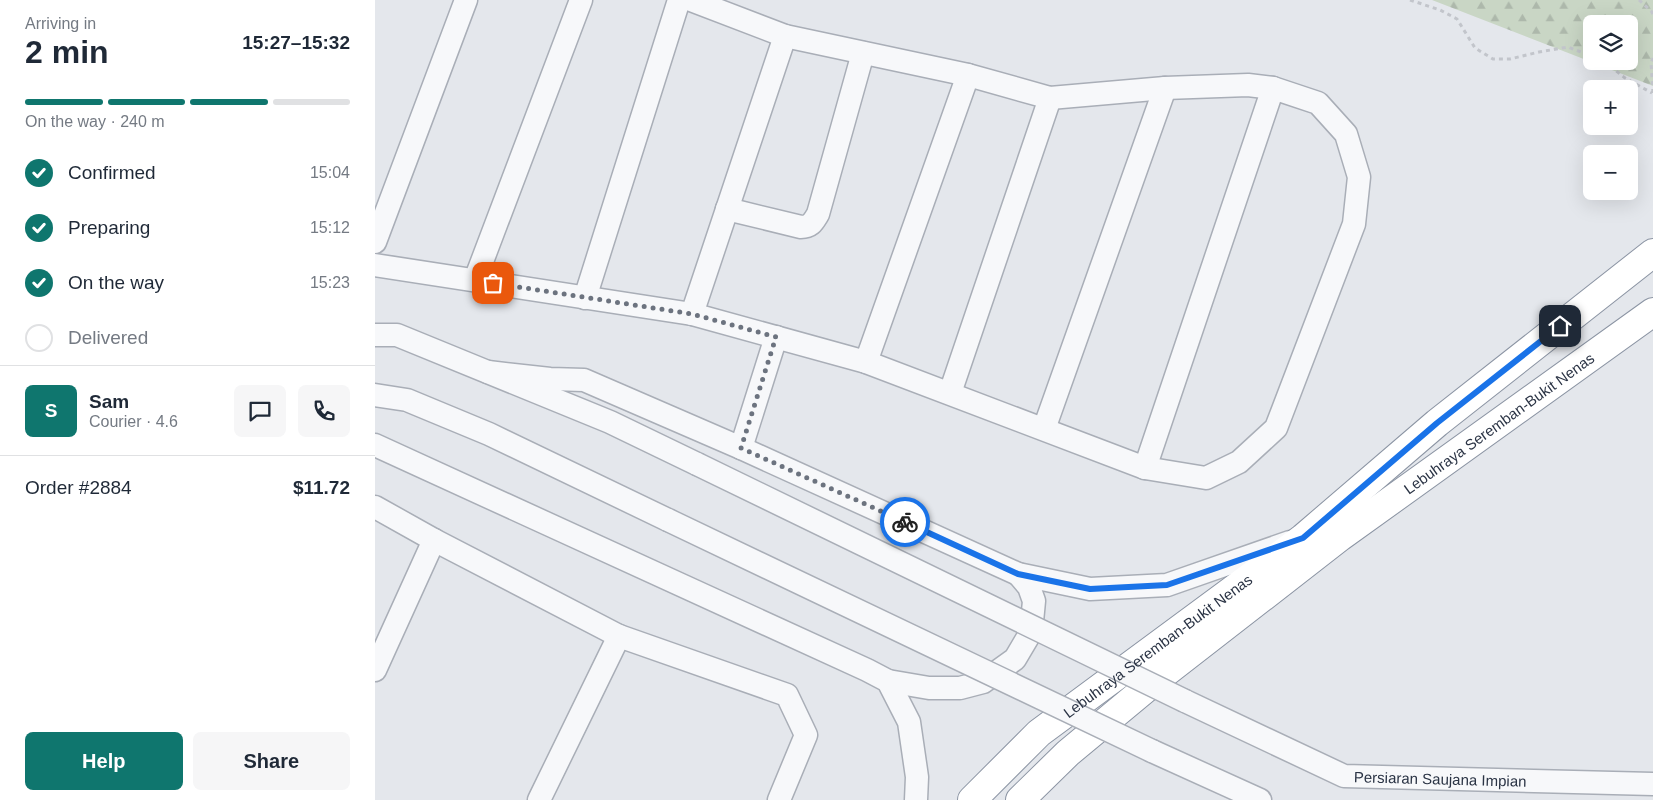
<!DOCTYPE html>
<meta charset="utf-8">
<style>
body{margin:0;font-family:Helvetica,sans-serif;background:#f6f6f7;color:#1f2937;height:100vh;display:flex;flex-direction:column;font-size:19px;white-space:nowrap}
*{box-sizing:border-box;margin:0}
p{font-size:16px;color:#747a83}
.icon{flex:none;width:28px;height:28px;fill:none;stroke:currentColor;stroke-width:2;stroke-linecap:round;stroke-linejoin:round}
.map{position:relative;flex:1;overflow:hidden}
.details{display:flex;flex-direction:column;background:#fff;width:375px}
.details>*{flex:none}
.controls{position:absolute;left:1208px;top:15px;display:grid;gap:10px}
.controls a{display:grid;place-items:center;width:55px;height:55px;border-radius:8px;background:#fff;box-shadow:0 5px 20px #0002;font-size:25px}
.pin{position:absolute;display:grid;place-items:center;width:42px;height:42px;color:#fff;margin:-21px;border-radius:10px;box-shadow:0 2px 8px #0006}
.courier{position:absolute;display:grid;place-items:center;width:50px;height:50px;margin:-25px;border:4px solid #1a73e8;border-radius:50%;background:#fff;color:#222;box-shadow:0 1px 6px #0007}
.headline em{font-style:normal;font-weight:800}
.headline div{display:flex;flex-direction:column-reverse}
.headline{display:flex;align-items:center;justify-content:space-between;height:85px;padding:0 25px}
h1{font-size:32px;font-weight:800;line-height:38px}
.bar{display:grid;grid-template-columns:repeat(4,1fr);gap:8px 5px;align-content:center;height:60px;padding:0 25px}
.bar i{height:6px;border-radius:4px;background:#e0e1e3}
.bar .active{background:#0f766e}
.bar p{grid-column:span 4}
.line{display:flex;align-items:center;gap:12px;padding:0 25px;border-top:1px solid #e0e1e3}
.line div{flex:1}
.round{display:grid;place-items:center;flex:none;width:52px;height:52px;border-radius:8px;background:#f6f6f7}
ol{padding:0 25px;list-style:none}
li{display:flex;align-items:center;gap:15px;height:55px}
li p{margin-inline-start:auto}
li .icon{padding:5px;border-radius:50%;background:#0f766e;color:#fff;stroke-width:4}
li:last-child{color:#747a83}
li i{width:28px;height:28px;border:2px solid #e0e1e3;border-radius:50%}
.action{display:flex;gap:10px;margin-top:auto;padding:10px 25px}
.action a{flex:1;height:58px;border-radius:8px;background:#0f766e;color:#fff;font-size:20px;font-weight:800;line-height:58px;text-align:center}
.action a+a{background:#f6f6f7;color:#1f2937}
main{display:flex;flex:1;min-height:0}
.map>svg:first-child{display:block}
.forest{fill:url(#forest-firs);fill-rule:evenodd}
.lines{fill:none;stroke-linecap:round;stroke-linejoin:round}
.minor-casing{stroke:#a9aeb7;stroke-width:25}
.highway-casing{stroke:#8b94a3;stroke-width:30}
.path{stroke:#c2c5cb;stroke-width:3;stroke-dasharray:4 4;stroke-linecap:butt}
.minor{stroke:#f7f8fa;stroke-width:22}
.highway{stroke:#fff;stroke-width:28}
.minor-bridge-casing{stroke:#a9aeb7;stroke-width:25;stroke-linecap:butt}
.minor-bridge{stroke:#f7f8fa;stroke-width:22}
.done{stroke:#6c737f;stroke-width:5;stroke-dasharray:0 9}
.route{stroke:#1a73e8;stroke-width:6}
.labels{text-anchor:middle;dominant-baseline:central;stroke-width:4.5;stroke-linejoin:round;paint-order:stroke}
.street-label{font-size:15px;fill:#2b3445;stroke:#f4f6f9}
</style>
<main>
<section class="details">
<div class="headline"><div><h1>2 min</h1><p>Arriving in</p></div><em>15:27–15:32</em></div>
<div class="bar"><i class="active"></i><i class="active"></i><i class="active"></i><i></i><p>On the way · 240 m</p></div>
<ol>
<li><svg class="icon" aria-label="check" viewBox="0 0 24 24"><path d="M5 12l5 5 9-10"/></svg>Confirmed<p>15:04</p></li>
<li><svg class="icon" aria-label="check" viewBox="0 0 24 24"><path d="M5 12l5 5 9-10"/></svg>Preparing<p>15:12</p></li>
<li><svg class="icon" aria-label="check" viewBox="0 0 24 24"><path d="M5 12l5 5 9-10"/></svg>On the way<p>15:23</p></li>
<li><i></i>Delivered</li>
</ol>
<div class="line" style="height:90px"><b class="round" style="background:#0f766e;color:#fff">S</b><div><b>Sam</b><p>Courier · 4.6</p></div><a class="round"><svg class="icon" aria-label="chat" viewBox="0 0 24 24"><path d="M4 5h16v11H9l-5 4z"/></svg></a><a class="round"><svg class="icon" aria-label="phone" viewBox="0 0 24 24"><path d="M5 4h4l2 5-3 2q2 4 5 5l2-3 5 2v4C11 20 4 13 5 4z"/></svg></a></div>
<div class="line" style="height:65px"><div>Order #2884</div><b>$11.72</b></div>
<div class="action"><a>Help</a><a>Share</a></div>
</section>
<div class="map">
<svg width="1278" height="800" viewBox="0 0 1278 800">
<defs>
<pattern id="forest-firs" width="22" height="20" patternUnits="userSpaceOnUse" patternTransform="scale(1.25)"><rect width="22" height="20" fill="#c9d6c5"/><path d="M5 1l3.5 6h-7zM16 11l3.5 6h-7z" fill="#adb8ab"/></pattern>
</defs>
<rect width="100%" height="100%" fill="#e4e7ec"/>
<path class="forest" d="M 1057,0 L 1278,0 L 1278,86 ZM 1216,24 L 1254,24 L 1254,61 L 1216,61 Z"/>
<g class="lines">
<g class="minor-casing">
<g id="minor">
<path d="M 352,209 L 426,227 C 436,227 438,222 443,214 L 488,53"/>
<path d="M 0,242 L 91,0"/>
<path d="M 0,265 L 317,314 L 491,362 L 770,468 L 831,478 L 864,462 L 901,428 L 979,224 L 984,177 L 971,134 L 943,103 L 898,88 L 873,85 L 790,88 L 675,98 L 593,75 L 410,36 L 316,0"/>
<path d="M 100,280 L 206,0"/>
<path d="M 210,298 L 304,0"/>
<path d="M 317,314 L 410,36"/>
<path d="M 0,335 L 22,335 L 235,422 L 322,464"/>
<path d="M 491,362 L 593,75"/>
<path d="M 113,372 L 175,379 L 209,380 L 366,448 L 643,574 L 715,589 L 792,585 L 915,542"/>
<path d="M 575,393 L 675,98"/>
<path d="M 0,395 L 32,400 L 114,434 L 293,520"/>
<path d="M 669,429 L 790,88"/>
<path d="M 0,445 L 492,670 L 513,681 L 534,722 L 542,777 L 541,800"/>
<path d="M 366,448 L 401,337"/>
<path d="M 770,468 L 898,88"/>
<path d="M 0,507 L 59,540 L 244,636 L 412,695 L 431,735 L 404,800"/>
<path d="M 0,670 L 59,540"/>
<path d="M 513,681 L 554,688 L 585,688 L 608,682 L 640,659 L 656,632 L 659,601 L 654,587 L 643,574"/>
<path id="s1" d="M 810,701 L 969,776 L 1278,784"/>
<path d="M 777,751 L 885,800"/>
<path d="M 164,800 L 244,636"/>
</g>
</g>
<g class="highway-casing">
<g id="highway">
<path id="s2" d="M 597,800 L 664,733 L 928,538 L 1062,423 L 1278,253"/>
<path id="s3" d="M 645,800 L 693,753 L 781,680 L 965,537 L 1278,312"/>
</g>
</g>
<path class="path" d="M 1035,0 L 1065,10 L 1082,19 L 1100,48 L 1118,59 L 1135,59 L 1164,52 L 1193,47 L 1216,56
M 1264,0 L 1277,12 L 1278,15
M 1229,61 L 1250,78 L 1277,93
M 1278,93 L 1276,63 L 1278,58"/>
<use href="#minor" class="minor"/>
<use href="#highway" class="highway"/>
<g class="minor-bridge-casing">
<path id="minor-bridge" d="M 322,464 L 810,701
M 293,520 L 777,751"/>
</g>
<use href="#minor-bridge" class="minor-bridge"/>
</g>
<g class="lines">
<path class="done" d="M 118,283 L 317,314 L 401,337 L 366,448 L 530,522"/>
<path class="route" d="M 530,522 L 643,574 L 715,589 L 792,585 L 928,538 L 1062,423 L 1185,326"/>
</g>
<g class="labels">
<g class="street-label">
<text stroke="none"><textPath href="#s3" startOffset="610">Lebuhraya Seremban-Bukit Nenas</textPath></text>
<text stroke="none"><textPath href="#s2" startOffset="242">Lebuhraya Seremban-Bukit Nenas</textPath></text>
<text stroke="none"><textPath href="#s1" startOffset="272">Persiaran Saujana Impian</textPath></text>
</g>
</g>
</svg>
<div class="controls">
<a><svg class="icon" aria-label="layers" viewBox="0 0 24 24"><path d="M12 4l9 5-9 5-9-5zM3 14l9 5 9-5"/></svg></a>
<a>+</a>
<a>−</a>
</div>
<div class="pin" style="left:118px;top:283px;background:#ea580c"><svg class="icon" aria-label="bag" viewBox="0 0 24 24"><path d="M5 8h14l-1 12H6zM9 8a3 3 0 0 1 6 0"/></svg></div>
<div class="pin" style="left:1185px;top:326px;background:#1f2937"><svg class="icon" aria-label="home" viewBox="0 0 24 24"><path d="M3 11l9-7 9 7M6 9v11h12V9"/></svg></div>
<div class="courier" style="left:530px;top:522px"><svg class="icon" aria-label="bike" viewBox="0 0 24 24"><circle cx="6" cy="16" r="4"/><circle cx="18" cy="16" r="4"/><path d="M6 16l4-8h5l3 8M10 8l3 8H6M13 5h3"/></svg></div>
</div>
</main>
